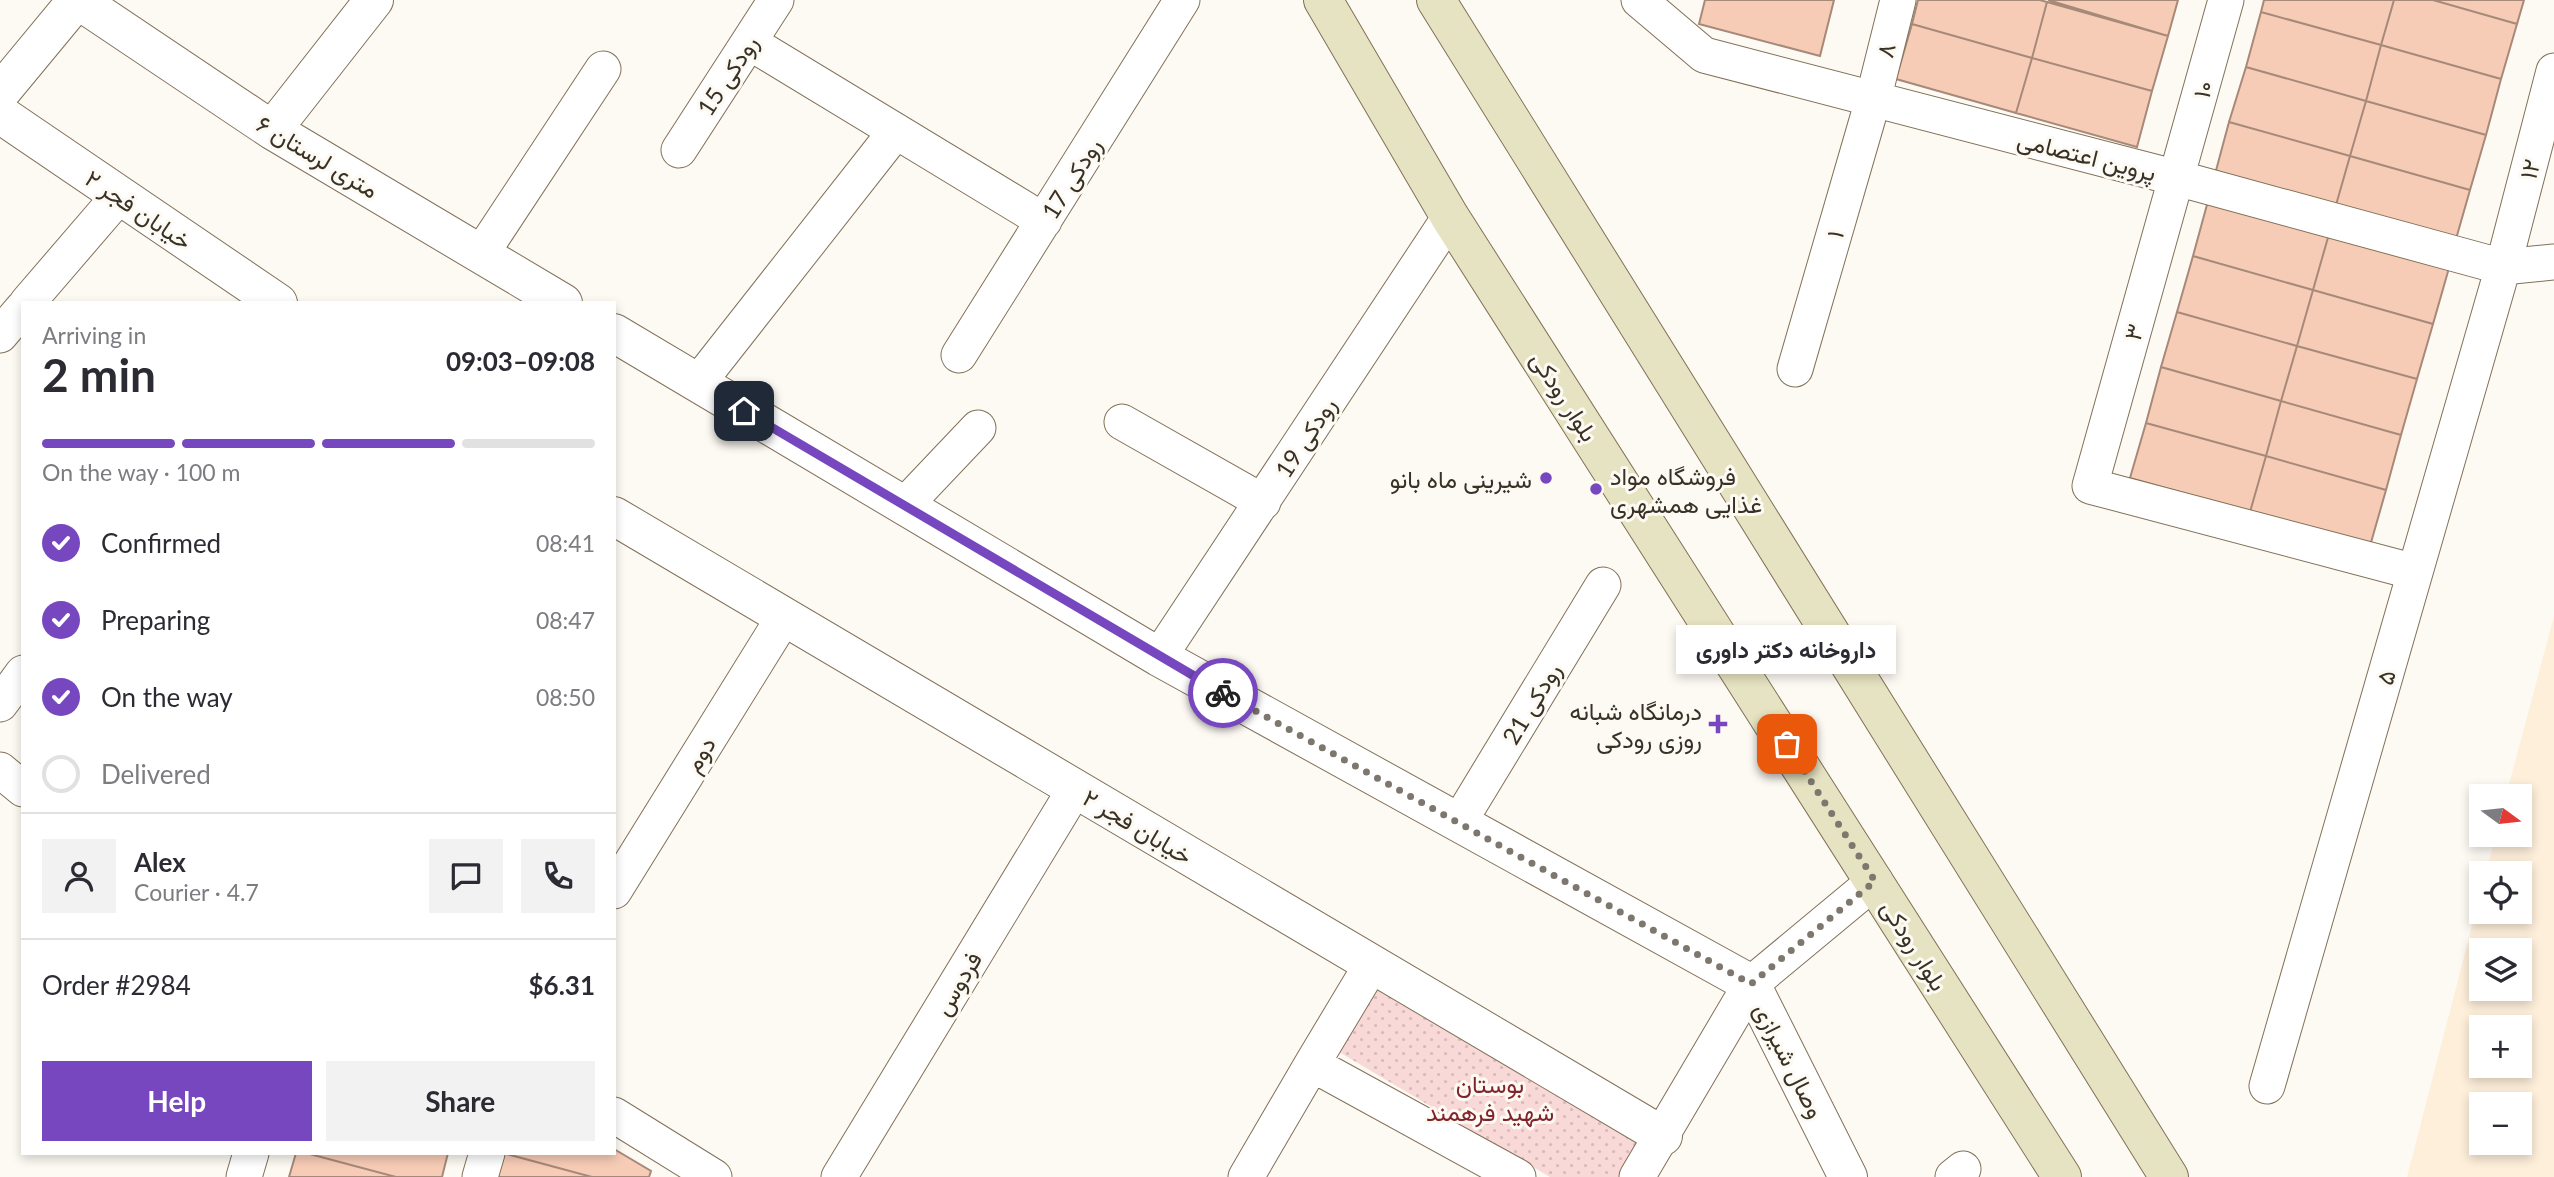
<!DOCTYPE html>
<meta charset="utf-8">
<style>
body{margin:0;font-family:Lato,Vazirmatn,sans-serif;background:#f2f2f3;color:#2b2b33;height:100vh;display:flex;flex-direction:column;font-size:26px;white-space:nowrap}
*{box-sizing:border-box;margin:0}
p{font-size:23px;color:#7c7c81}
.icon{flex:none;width:38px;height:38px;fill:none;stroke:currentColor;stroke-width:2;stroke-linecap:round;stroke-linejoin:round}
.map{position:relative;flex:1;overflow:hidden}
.drawer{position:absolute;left:21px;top:301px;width:595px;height:854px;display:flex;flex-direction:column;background:#fff;border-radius:0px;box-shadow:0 4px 10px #0003}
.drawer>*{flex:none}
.needle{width:46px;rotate:105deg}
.controls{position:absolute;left:2469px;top:784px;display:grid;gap:14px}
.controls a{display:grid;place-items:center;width:63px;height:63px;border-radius:0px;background:#fff;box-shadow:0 4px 10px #0003;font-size:35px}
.pin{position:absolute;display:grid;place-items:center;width:60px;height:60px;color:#fff;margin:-30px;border-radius:14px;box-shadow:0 4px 10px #0006}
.courier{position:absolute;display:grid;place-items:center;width:70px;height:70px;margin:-35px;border:5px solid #7647bf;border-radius:50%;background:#fff;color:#222;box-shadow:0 2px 9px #0007}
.bubble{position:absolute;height:49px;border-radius:0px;background:#fff;box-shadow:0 4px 10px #0003;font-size:23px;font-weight:700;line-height:49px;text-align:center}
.headline em{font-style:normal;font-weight:700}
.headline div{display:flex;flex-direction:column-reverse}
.headline{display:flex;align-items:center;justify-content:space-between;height:119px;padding:0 21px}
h1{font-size:46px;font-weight:700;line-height:52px}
.bar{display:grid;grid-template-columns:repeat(4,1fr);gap:10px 7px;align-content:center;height:84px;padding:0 21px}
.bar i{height:9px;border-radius:5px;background:#e1e1e2}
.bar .active{background:#7647bf}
.bar p{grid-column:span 4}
.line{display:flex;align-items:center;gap:18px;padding:0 21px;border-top:2px solid #e1e1e2}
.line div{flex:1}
.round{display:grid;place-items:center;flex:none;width:74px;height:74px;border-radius:0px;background:#f2f2f3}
ol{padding:0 21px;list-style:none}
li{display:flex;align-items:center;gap:21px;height:77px}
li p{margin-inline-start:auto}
li .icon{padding:7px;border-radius:50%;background:#7647bf;color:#fff;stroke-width:4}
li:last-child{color:#7c7c81}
li i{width:38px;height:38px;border:4px solid #e1e1e2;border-radius:50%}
.cta{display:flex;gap:14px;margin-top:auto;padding:14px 21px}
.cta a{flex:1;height:80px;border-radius:0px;background:#7647bf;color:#fff;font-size:28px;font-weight:700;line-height:80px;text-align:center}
.cta a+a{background:#f2f2f3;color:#2b2b33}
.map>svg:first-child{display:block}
.built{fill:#feefdb;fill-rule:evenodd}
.park{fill:url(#park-dots)}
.building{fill:#f7ccb6;stroke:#a7897a;stroke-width:2}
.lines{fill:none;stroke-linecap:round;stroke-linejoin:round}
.minor-casing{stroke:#827158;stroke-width:37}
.tertiary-casing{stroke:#827158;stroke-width:40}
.secondary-casing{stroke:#827158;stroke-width:40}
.minor{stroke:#fff;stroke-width:35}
.tertiary{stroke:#fff;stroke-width:38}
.secondary{stroke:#e6e3c2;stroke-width:38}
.done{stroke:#7d776e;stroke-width:7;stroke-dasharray:0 12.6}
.route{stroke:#7647bf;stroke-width:9}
.poi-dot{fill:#7647bf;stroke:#fdf9f3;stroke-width:2.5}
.labels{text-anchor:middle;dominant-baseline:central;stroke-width:6;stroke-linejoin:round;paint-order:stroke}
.street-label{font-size:24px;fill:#383126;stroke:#fdf9f3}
.poi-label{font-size:24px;fill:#383126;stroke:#fdf9f3;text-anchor:end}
.park-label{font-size:24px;fill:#80242b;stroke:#fdf9f3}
</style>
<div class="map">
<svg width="2554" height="1177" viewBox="0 0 2554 1177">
<defs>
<pattern id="park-dots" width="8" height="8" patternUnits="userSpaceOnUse" patternTransform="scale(1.75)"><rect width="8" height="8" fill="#f9d9d7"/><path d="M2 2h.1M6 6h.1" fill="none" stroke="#d6bbb8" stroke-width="1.8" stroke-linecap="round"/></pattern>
</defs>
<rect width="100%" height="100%" fill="#fdf9f3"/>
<path class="built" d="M 2554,616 L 2554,1177 L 2407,1177 L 2481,891 L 2482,912 L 2520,912 L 2520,873 L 2486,873 L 2496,835 L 2520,835 L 2520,796 L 2506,796 ZM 2482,950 L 2520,950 L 2520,989 L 2482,989 ZM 2482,1027 L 2520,1027 L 2520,1066 L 2482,1066 ZM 2482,1104 L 2520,1104 L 2520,1143 L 2482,1143 Z"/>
<path class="park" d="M 1378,986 L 1641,1142 L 1621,1177 L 1550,1177 L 1339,1052 Z"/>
<path class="building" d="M 1705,0 L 1834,0 L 1820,56 L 1699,24 Z
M 1918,0 L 2040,0 L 2047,2 L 2032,58 L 1912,24 Z
M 2048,0 L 2178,0 L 2168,36 Z
M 2264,0 L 2394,0 L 2381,45 L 2261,12 Z
M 2394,0 L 2433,0 L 2517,24 L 2501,79 L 2381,45 Z
M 2433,0 L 2524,0 L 2517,24 Z
M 2047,2 L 2168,36 L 2152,91 L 2032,58 Z
M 2261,12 L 2381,45 L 2366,101 L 2246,67 Z
M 1912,24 L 2032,58 L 2016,113 L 1896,79 Z
M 2381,45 L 2501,79 L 2486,135 L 2366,101 Z
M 2032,58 L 2152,91 L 2137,147 L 2016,113 Z
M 2246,67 L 2366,101 L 2350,156 L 2229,122 Z
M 2366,101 L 2486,135 L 2470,190 L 2350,156 Z
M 2229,122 L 2350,156 L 2334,212 L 2214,178 Z
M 2350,156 L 2470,190 L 2454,246 L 2334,212 Z
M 2208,201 L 2329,234 L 2313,290 L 2193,256 Z
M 2329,234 L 2449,268 L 2433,324 L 2313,290 Z
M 2193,256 L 2313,290 L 2297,346 L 2177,312 Z
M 2313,290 L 2433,324 L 2417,379 L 2297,346 Z
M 2177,312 L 2297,346 L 2281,401 L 2161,367 Z
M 2297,346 L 2417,379 L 2401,435 L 2281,401 Z
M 2161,367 L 2281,401 L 2266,456 L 2146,423 Z
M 2281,401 L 2401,435 L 2386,490 L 2266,456 Z
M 2146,423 L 2266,456 L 2250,512 L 2130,478 Z
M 2266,456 L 2386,490 L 2370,546 L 2250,512 Z
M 614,1149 L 651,1171 L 649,1177 L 592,1177 L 503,1153 L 614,1153 Z
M 296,1153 L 306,1153 L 396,1177 L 289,1177 Z
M 306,1153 L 448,1153 L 442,1177 L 396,1177 Z
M 503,1153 L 592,1177 L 497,1177 Z"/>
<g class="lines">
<g class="minor-casing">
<path id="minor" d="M 1639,0 L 1704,55 L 2177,178 L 2503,267 L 2554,262
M 2226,0 L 2090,486 L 2415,572
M 749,42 L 1044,221
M 679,150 L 776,0
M 481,254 L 603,69
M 27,303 L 119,196
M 0,335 L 23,308
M 959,355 L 1182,0
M 1795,369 L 1873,100 L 1898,0
M 698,383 L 896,131
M 1122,422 L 1263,502
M 904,506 L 978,428
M 1159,657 L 1450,217
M 0,704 L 23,673
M 0,770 L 23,789
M 1459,822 L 1603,585
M 614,891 L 784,617
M 1312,1064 L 1372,964
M 2267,1086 L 2503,267 L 2554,71
M 614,1115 L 714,1177
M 244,1177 L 251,1153
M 480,1177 L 487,1153
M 839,1177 L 1075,789
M 1246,1177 L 1312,1064 L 1518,1177
M 1637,1177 L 1751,984 L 1875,881
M 1953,1177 L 1963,1169"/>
</g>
<g class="tertiary-casing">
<path id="tertiary" d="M 78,0 L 272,130 L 563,303
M 0,93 L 77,0
M 0,114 L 278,303
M 272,130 L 374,0
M 614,333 L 1159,657 L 1751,984 L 1848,1177
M 614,516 L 1663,1136"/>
</g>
<g class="secondary-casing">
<path id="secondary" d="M 1323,0 L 1450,217 L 2062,1177
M 1436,0 L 2169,1177"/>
</g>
<use href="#minor" class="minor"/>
<use href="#tertiary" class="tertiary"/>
<use href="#secondary" class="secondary"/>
</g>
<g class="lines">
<path class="done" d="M 1223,693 L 1751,984 L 1875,881 L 1787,744"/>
<path class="route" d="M 744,411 L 1223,693"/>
</g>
<g class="poi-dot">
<circle cx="1546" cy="478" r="7"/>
<circle cx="1596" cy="489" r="7"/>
<path d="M1714.5 713.5h7v7h7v7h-7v7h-7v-7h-7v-7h7z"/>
</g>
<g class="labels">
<g class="street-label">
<text transform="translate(1885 50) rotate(-76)">۸</text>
<text transform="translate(727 75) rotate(-57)">رودکی 15</text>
<text transform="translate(2202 89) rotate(-75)">۱۰</text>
<text transform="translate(2087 155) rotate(14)">پروین اعتصامی</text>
<text transform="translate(318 156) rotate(31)">۶ متری لرستان</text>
<text transform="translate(2529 169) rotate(-76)">۱۲</text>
<text transform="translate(1071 178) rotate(-58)">رودکی 17</text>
<text transform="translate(139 209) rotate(34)">خیابان فجر ۲</text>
<text transform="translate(1834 234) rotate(-74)">۱</text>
<text transform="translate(2133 332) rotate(-74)">۳</text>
<text transform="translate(1565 396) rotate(57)">بلوار رودکی</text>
<text transform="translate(1305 437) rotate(-57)">رودکی 19</text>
<text transform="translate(2385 677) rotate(-74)">۵</text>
<text transform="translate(1531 703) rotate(-59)">رودکی 21</text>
<text transform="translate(699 754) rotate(-58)">دوم</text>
<text transform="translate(1138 826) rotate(31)">خیابان فجر ۲</text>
<text transform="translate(1915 945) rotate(58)">بلوار رودکی</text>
<text transform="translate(957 983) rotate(-59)">فردوس</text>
<text transform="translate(1790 1060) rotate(63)">وصال شیرازی</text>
</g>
<g class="poi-label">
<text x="1610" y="475" text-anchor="start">فروشگاه مواد<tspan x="1610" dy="28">غذایی همشهری</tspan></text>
<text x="1532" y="478">شیرینی ماه بانو</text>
<text x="1702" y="710">درمانگاه شبانه<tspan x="1702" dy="28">روزی رودکی</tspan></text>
</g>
<g class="park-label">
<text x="1490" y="1083">بوستان<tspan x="1490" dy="28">شهید فرهمند</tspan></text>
</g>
</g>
</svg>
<div class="controls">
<a><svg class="needle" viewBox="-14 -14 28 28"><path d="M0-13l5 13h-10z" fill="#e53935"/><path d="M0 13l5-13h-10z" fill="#7c7c81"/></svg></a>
<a><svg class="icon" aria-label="locate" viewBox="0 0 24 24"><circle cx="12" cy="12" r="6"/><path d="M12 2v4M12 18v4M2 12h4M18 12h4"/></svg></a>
<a><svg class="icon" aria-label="layers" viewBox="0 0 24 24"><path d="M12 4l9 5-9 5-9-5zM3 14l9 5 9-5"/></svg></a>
<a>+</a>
<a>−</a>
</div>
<div class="pin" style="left:1787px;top:744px;background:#ea580c"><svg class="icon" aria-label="bag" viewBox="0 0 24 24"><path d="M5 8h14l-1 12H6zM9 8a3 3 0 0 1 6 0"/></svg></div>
<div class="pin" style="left:744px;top:411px;background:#1f2937"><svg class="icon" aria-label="home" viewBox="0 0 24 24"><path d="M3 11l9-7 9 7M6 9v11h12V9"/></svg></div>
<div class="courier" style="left:1223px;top:693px"><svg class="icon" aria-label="bike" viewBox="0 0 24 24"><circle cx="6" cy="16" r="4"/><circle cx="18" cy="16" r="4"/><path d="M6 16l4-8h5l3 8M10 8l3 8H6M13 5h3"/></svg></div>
<div class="bubble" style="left:1676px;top:625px;width:220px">داروخانه دکتر داوری</div>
<section class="drawer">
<div class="headline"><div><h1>2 min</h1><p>Arriving in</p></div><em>09:03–09:08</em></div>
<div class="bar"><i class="active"></i><i class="active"></i><i class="active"></i><i></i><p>On the way · 100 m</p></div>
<ol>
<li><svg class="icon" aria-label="check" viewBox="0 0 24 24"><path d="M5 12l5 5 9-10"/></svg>Confirmed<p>08:41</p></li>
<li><svg class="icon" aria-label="check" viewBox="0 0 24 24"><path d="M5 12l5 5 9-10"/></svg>Preparing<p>08:47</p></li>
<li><svg class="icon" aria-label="check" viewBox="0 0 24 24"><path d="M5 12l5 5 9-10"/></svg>On the way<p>08:50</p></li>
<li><i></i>Delivered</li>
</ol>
<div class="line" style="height:126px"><a class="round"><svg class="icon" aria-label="person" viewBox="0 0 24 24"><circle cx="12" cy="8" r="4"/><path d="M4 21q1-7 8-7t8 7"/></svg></a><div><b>Alex</b><p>Courier · 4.7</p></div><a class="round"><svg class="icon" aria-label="chat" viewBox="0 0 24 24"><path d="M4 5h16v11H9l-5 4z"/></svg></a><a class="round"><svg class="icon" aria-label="phone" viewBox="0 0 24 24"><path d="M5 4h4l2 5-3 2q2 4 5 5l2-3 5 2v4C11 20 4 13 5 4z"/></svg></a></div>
<div class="line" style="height:91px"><div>Order #2984</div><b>$6.31</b></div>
<div class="cta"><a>Help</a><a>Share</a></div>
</section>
</div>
